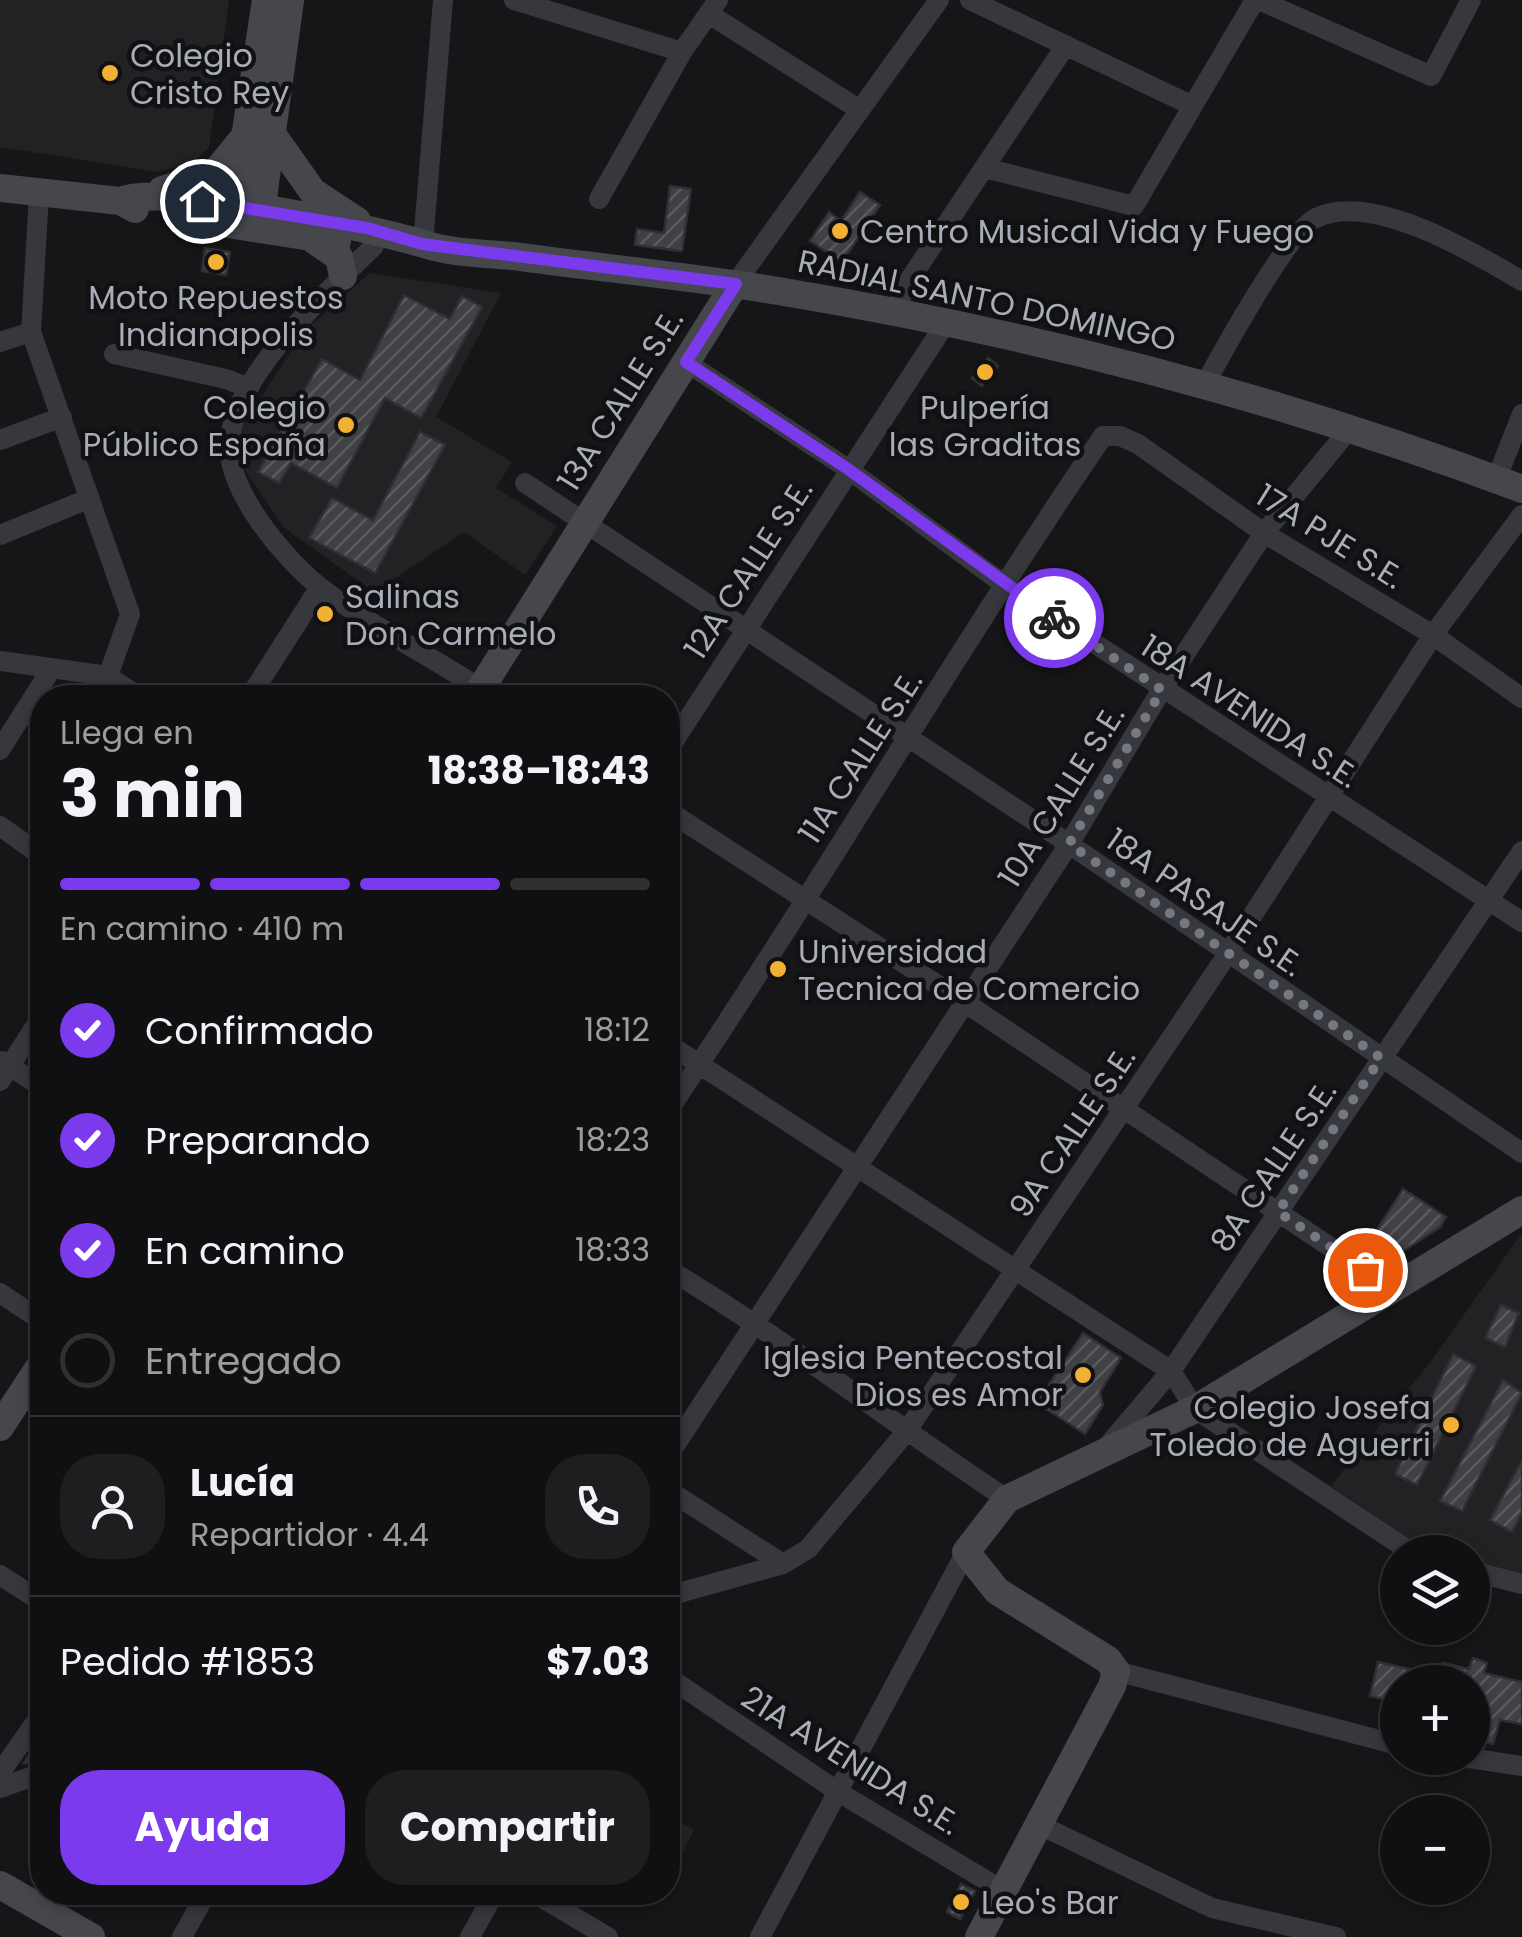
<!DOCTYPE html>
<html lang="es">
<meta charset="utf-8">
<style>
body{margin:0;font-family:Poppins,sans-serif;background:#1e1e20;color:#f1f3f6;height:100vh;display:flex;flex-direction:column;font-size:38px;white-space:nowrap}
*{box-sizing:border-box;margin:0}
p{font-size:32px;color:#9c9d9f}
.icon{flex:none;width:55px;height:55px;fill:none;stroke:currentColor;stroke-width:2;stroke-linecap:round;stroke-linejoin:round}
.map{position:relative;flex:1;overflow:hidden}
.sheet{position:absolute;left:30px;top:685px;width:650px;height:1220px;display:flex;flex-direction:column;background:#101012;border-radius:40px;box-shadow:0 5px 15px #0003,0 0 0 2px #303032}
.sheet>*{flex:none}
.tools{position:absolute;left:1380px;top:1535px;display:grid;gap:20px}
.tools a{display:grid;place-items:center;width:110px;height:110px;border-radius:50%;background:#101012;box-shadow:0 5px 15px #0003,0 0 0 2px #303032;font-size:50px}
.pin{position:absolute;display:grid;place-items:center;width:85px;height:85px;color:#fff;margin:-42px;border:5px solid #fff;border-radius:50%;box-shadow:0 2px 10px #0007}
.courier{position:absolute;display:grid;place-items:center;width:100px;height:100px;margin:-50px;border:8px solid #7c3aed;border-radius:50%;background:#fff;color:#222;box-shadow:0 2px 12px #0007}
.head em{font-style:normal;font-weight:700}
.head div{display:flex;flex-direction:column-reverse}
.head{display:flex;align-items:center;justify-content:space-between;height:170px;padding:0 30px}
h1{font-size:65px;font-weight:700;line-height:75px}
.bar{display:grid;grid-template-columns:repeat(4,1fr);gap:15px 10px;align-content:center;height:120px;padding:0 30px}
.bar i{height:12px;border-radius:8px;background:#303032}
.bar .active{background:#7c3aed}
.bar p{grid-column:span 4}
.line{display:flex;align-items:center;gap:25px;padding:0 30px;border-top:2px solid #303032}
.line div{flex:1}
.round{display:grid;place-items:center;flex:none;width:105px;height:105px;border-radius:40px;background:#1e1e20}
ol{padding:0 30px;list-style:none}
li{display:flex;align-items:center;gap:30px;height:110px}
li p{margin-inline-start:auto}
li .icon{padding:10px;border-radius:50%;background:#7c3aed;color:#fff;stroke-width:4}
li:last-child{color:#9c9d9f}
li i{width:55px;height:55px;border:5px solid #303032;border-radius:50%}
.button{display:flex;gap:20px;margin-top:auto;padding:20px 30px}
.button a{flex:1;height:115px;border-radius:40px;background:#7c3aed;color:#fff;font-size:40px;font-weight:700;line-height:115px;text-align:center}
.button a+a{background:#1e1e20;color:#f1f3f6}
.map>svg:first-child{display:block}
.built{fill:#222225}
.pitch{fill:#1e261f}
.building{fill:url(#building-hatch);stroke:#303034;stroke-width:2.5}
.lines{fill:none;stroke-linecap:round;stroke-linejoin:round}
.street{stroke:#37383d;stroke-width:20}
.secondary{stroke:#45474d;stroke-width:28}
.done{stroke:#757880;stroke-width:10;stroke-dasharray:0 18}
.route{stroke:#7c3aed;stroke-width:12}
.poi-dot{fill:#f2b134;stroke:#111113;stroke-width:4}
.labels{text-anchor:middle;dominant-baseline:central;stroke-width:9;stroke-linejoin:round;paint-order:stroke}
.poi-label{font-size:32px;fill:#a8adb8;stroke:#111113;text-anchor:start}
.street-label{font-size:32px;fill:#a8adb8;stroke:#111113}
</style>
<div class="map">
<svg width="1522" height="1937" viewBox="0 0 1522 1937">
<defs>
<pattern id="building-hatch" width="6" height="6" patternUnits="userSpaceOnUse" patternTransform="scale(2.5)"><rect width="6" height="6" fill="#404145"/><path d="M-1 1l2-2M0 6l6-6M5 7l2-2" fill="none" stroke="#595a5e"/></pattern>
</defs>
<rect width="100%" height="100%" fill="#161618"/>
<path class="built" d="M 0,0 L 229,0 L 209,148 L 192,163 L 158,172 L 0,147 Z
M 370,273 L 501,293 L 436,417 L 512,462 L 496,488 L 557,526 L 525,575 L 464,532 L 374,592 L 283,527 L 244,469 L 238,433 L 304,331 Z
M 1522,1233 L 1522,1574 L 1473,1563 L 1472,1552 L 1428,1552 L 1331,1486 L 1429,1364 Z"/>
<path class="pitch" d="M 668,1816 L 694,1830 L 668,1879 Z"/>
<path class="building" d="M 670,186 L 691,189 L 682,251 L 635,245 L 637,229 L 664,233 Z
M 860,192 L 880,205 L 842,262 L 810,241 L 829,212 L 841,221 Z
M 205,248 L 230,252 L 226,275 L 202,271 Z
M 404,295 L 450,319 L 462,296 L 482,307 L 421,418 L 385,398 L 337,488 L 291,463 L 279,483 L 258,472 L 322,359 L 360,380 Z
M 988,358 L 998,366 L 982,386 L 972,378 Z
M 420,432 L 445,445 L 375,573 L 309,538 L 332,498 L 373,520 Z
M 1403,1189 L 1446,1217 L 1440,1227 L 1385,1263 L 1364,1250 Z
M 1501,1305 L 1519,1313 L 1505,1347 L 1485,1338 Z
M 1083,1333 L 1121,1358 L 1100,1392 L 1103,1405 L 1085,1434 L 1037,1403 Z
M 1453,1354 L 1476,1366 L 1417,1485 L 1395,1474 Z
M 1503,1380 L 1522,1393 L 1462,1511 L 1440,1501 Z
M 1522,1460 L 1522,1512 L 1512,1532 L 1490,1520 Z
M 1473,1658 L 1487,1663 L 1484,1673 L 1522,1682 L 1522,1724 L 1500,1720 L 1493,1744 L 1473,1739 L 1477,1720 L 1472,1719 L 1472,1682 L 1398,1682 L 1398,1702 L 1370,1696 L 1378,1662 L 1440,1676 L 1443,1663 L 1469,1669 Z
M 42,1736 L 42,1760 L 24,1763 Z
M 961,1884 L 975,1891 L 960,1919 L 947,1912 Z"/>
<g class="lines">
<path class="street" d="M 514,0 L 682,52
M 970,0 L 1193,106
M 1259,0 L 1431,76 L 1471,0
M 709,14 L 860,110
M 985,168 L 1134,206 L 1255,0
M 39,194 L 31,332 L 130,614 L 108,676
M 599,199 L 682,52 L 718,0
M 423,244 L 443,0
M 374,246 C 328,291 238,371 230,438 C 223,487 284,559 321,588 C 375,629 438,660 495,698
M 735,284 L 939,0
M 897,311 L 904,288 L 1066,45
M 0,342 L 31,332
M 114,354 L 226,379 L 249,388
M 686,362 L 848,469 L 1002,583 L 1522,922
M 1205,384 C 1222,353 1289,230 1316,218 C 1371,191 1473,252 1522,281
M 0,440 L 62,417
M 1496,480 L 1522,414
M 525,483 L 1069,844 L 1522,1153
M 0,535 L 88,499
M 0,661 L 108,676 L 141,698
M 249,698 L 320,587
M 0,750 L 52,668
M 668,750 L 947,321
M 668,811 L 964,1002 L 1393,1289
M 0,826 L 42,856
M 668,1044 L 1171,1371 L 1195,1409 L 1411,1552
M 2,1061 L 42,1087
M 0,1081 L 42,1016
M 668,1111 C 818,889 952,657 1103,436 L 1120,436 L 1138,444 L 1264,533 L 1433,635 L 1522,698
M 668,1269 C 785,1339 893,1424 1007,1499
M 0,1293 L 42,1321
M 1106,1448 L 1171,1371 L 1522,851
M 668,1456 L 1069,844 L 1162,689 L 1264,533 L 1352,426
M 668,1490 L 783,1564
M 1472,1571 L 1522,1584
M 0,1575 L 42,1602
M 668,1596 L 783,1564 L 808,1549 L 906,1432 L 1227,955 L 1433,635 L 1522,515
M 1116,1671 L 1398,1745
M 668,1677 L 840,1793 L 1004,1891
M 1469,1758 L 1522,1766
M 0,1773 L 42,1713
M 0,1788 L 42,1773
M 1038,1824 L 1212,1908 L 1336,1937
M 532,1892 L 608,1937
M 182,1937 L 207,1892
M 470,1937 L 495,1892
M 760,1937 L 966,1552"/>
<path class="secondary" d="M 272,134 L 313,192 L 357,221
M 0,188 L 120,201 L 135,209
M 162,190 L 215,173 L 241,141
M 120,201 C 167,182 369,228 424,244 C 454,254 490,253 521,257 C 609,269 697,277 784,292 C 1036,334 1283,399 1522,489
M 182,217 L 337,241
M 232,223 L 266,0
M 259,227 L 290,0
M 314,240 L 339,257 L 343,276
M 475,698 L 735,284
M 0,1427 L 42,1363
M 0,1885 L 91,1937
M 979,1937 L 1112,1686 L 1116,1671 L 1108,1660 L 997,1591 L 966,1552 L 1007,1499 L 1195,1409 L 1522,1210"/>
</g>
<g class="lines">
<path class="done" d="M 1054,618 L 1162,690 L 1069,844 L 1381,1058 L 1278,1212 L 1365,1270"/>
<path class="route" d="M 202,201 L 367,228 L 422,244 L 736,284 L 686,362 L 848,469 L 1054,618"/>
</g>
<g class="poi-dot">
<circle cx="110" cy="73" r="10"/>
<circle cx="840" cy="231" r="10"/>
<circle cx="216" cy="262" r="10"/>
<circle cx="985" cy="372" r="10"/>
<circle cx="346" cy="425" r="10"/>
<circle cx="325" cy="614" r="10"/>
<circle cx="778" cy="969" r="10"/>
<circle cx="1083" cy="1375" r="10"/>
<circle cx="1451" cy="1425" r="10"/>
<circle cx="961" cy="1902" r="10"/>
</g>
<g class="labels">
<g class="poi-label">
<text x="130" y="55">Colegio<tspan x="130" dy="37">Cristo Rey</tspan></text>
<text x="860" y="231">Centro Musical Vida y Fuego</text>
<text x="216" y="297" text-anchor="middle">Moto Repuestos<tspan x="216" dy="37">Indianapolis</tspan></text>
<text x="326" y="407" text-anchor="end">Colegio<tspan x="326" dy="37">Público España</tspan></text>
<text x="985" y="407" text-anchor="middle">Pulpería<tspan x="985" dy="37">las Graditas</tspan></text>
<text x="345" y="596">Salinas<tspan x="345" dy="37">Don Carmelo</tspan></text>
<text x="798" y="951">Universidad<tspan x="798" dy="37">Tecnica de Comercio</tspan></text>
<text x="1063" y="1357" text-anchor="end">Iglesia Pentecostal<tspan x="1063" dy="37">Dios es Amor</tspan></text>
<text x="1431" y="1407" text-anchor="end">Colegio Josefa<tspan x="1431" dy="37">Toledo de Aguerri</tspan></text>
<text x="981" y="1902">Leo's Bar</text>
</g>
<g class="street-label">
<text transform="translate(987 300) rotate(12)">RADIAL SANTO DOMINGO</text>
<text transform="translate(620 400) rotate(-58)">13A CALLE S.E.</text>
<text transform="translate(1330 536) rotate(32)">17A PJE S.E.</text>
<text transform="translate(748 569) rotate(-57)">12A CALLE S.E.</text>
<text transform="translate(1250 711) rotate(33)">18A AVENIDA S.E.</text>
<text transform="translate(860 757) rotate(-57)">11A CALLE S.E.</text>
<text transform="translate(1061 796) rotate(-58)">10A CALLE S.E.</text>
<text transform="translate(1205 902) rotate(35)">18A PASAJE S.E.</text>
<text transform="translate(1072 1132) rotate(-56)">9A CALLE S.E.</text>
<text transform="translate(1273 1166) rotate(-56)">8A CALLE S.E.</text>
<text transform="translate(851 1760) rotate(32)">21A AVENIDA S.E.</text>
</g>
</g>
</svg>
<div class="tools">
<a><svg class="icon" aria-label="layers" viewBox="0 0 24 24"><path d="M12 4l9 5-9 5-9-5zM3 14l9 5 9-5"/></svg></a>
<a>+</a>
<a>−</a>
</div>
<div class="pin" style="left:1365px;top:1270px;background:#ea580c"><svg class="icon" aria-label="bag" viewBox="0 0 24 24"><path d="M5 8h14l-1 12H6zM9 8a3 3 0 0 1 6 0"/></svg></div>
<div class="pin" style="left:202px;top:201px;background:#1f2937"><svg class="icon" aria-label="home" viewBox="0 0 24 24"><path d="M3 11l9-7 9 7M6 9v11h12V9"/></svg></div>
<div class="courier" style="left:1054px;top:618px"><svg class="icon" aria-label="bike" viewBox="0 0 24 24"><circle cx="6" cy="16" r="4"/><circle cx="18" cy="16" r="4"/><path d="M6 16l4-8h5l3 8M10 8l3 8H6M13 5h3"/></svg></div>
<section class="sheet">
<div class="head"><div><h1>3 min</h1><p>Llega en</p></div><em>18:38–18:43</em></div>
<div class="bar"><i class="active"></i><i class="active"></i><i class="active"></i><i></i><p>En camino · 410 m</p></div>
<ol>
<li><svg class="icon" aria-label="check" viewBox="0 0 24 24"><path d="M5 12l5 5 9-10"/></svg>Confirmado<p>18:12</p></li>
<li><svg class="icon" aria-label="check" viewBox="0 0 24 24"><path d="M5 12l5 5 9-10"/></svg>Preparando<p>18:23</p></li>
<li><svg class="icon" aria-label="check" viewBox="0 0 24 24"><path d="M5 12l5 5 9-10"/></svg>En camino<p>18:33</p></li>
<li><i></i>Entregado</li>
</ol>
<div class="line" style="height:180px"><a class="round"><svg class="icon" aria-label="person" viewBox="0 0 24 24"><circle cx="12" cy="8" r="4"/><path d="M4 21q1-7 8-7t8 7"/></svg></a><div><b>Lucía</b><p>Repartidor · 4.4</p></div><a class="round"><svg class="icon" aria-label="phone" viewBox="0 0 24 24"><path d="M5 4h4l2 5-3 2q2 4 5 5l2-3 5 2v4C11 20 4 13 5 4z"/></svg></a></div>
<div class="line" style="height:130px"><div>Pedido #1853</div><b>$7.03</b></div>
<div class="button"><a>Ayuda</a><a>Compartir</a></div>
</section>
</div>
